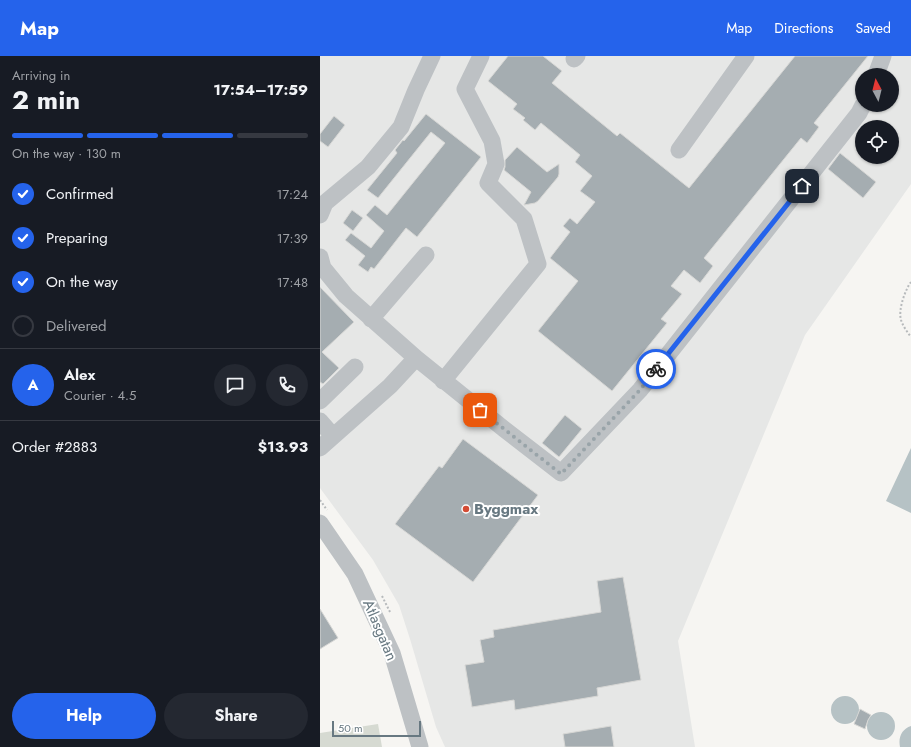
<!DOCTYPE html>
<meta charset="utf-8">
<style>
body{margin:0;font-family:Jost,sans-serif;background:#242831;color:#f1f3f6;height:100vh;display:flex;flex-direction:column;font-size:15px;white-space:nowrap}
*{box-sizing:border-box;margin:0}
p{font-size:13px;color:#9ea1a6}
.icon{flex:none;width:22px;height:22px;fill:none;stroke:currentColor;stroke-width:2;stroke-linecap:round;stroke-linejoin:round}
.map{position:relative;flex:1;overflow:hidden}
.panel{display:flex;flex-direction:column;background:#171b24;width:320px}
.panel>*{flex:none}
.needle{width:26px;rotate:353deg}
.controls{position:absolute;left:535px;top:12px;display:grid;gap:8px}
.controls a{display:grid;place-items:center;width:44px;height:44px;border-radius:50%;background:#171b24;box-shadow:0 1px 3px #0004;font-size:20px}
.scale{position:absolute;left:12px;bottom:10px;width:89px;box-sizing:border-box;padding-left:4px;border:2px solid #677881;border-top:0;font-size:11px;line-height:14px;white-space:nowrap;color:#677881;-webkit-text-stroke:3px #fff;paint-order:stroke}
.pin{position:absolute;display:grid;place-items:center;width:34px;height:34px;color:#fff;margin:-17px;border-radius:8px;box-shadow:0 2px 6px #0006}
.courier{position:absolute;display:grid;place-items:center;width:40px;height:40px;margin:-20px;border:3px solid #2563eb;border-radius:50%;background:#fff;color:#222;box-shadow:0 1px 5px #0007}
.headline em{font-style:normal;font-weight:700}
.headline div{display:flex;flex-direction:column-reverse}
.headline{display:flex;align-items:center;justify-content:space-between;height:68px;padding:0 12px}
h1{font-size:26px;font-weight:700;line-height:30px}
.bar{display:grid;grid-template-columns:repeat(4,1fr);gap:6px 4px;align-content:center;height:48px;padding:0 12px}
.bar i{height:5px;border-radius:3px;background:#363941}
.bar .current{background:#2563eb}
.bar p{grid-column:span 4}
.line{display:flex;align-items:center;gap:10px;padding:0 12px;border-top:1px solid #363941}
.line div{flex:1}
.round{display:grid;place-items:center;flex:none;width:42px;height:42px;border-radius:21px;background:#242831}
ol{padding:0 12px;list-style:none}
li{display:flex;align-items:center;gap:12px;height:44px}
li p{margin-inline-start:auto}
li .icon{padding:4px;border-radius:50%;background:#2563eb;color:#fff;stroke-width:4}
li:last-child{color:#9ea1a6}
li i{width:22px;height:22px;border:2px solid #363941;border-radius:50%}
.action{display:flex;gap:8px;margin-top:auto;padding:8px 12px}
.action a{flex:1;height:46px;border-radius:24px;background:#2563eb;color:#fff;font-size:16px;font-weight:700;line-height:46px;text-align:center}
.action a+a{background:#242831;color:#f1f3f6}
header{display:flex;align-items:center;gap:24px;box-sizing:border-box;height:56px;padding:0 20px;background:#2563eb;color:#fff}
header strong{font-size:19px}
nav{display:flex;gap:22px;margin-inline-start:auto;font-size:14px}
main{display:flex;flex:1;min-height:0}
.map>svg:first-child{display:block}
.built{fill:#e6e7e6;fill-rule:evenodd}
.green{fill:#d6dad2}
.water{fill:#b6c2c5}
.building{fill:#a5adb1;stroke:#d7d7d5}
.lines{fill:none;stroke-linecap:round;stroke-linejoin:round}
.path{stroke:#b7babc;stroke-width:2;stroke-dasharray:2 2;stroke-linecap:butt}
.minor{stroke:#bdc1c4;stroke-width:17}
.done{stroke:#99a4a9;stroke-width:4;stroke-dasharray:0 7.2}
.route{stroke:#2563eb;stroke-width:5}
.poi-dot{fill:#d44c34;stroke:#fff;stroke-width:1.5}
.labels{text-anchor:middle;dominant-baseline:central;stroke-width:4;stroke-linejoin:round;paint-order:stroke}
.poi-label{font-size:15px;font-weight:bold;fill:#677881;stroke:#fff;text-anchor:start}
.street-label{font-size:15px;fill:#677881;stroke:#fff}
</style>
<header>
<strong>Map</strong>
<nav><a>Map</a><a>Directions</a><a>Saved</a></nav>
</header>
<main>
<section class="panel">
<div class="headline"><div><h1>2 min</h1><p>Arriving in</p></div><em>17:54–17:59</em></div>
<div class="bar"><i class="current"></i><i class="current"></i><i class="current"></i><i></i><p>On the way · 130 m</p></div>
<ol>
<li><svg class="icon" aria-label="check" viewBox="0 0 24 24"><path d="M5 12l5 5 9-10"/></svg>Confirmed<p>17:24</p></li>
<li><svg class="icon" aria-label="check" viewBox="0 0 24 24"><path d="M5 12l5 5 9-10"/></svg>Preparing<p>17:39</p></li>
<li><svg class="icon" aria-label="check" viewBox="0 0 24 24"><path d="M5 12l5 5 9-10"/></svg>On the way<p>17:48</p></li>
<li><i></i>Delivered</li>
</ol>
<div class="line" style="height:72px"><b class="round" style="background:#2563eb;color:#fff">A</b><div><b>Alex</b><p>Courier · 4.5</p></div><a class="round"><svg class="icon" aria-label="chat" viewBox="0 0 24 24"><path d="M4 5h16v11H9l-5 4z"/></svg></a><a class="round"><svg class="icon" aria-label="phone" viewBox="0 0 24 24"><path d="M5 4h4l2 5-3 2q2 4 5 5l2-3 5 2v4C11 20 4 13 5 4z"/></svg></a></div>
<div class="line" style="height:52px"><div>Order #2883</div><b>$13.93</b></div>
<div class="action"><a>Help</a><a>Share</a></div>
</section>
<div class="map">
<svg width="591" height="691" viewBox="0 0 591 691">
<rect width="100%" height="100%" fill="#f6f5f2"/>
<path class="built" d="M 0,0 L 591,0 L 591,128 L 485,279 L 358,585 L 375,691 L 125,691 L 116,671 L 90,583 L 79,549 L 53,504 L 0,432 ZM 542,19 L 572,19 L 572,49 L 542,49 ZM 542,71 L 572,71 L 572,101 L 542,101 Z"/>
<path class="green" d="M 58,668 L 62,691 L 0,691 L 0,677 Z"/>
<path class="water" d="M 591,392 L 591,457 L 566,445 Z
M511 654a14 14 0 1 1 28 0a14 14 0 1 1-28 0Z
M547 670a14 14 0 1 1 28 0a14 14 0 1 1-28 0Z
M 591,670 L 591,691 L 580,691 C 578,681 582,673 591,670 Z"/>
<path class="building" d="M 188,0 L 223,0 L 242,15 L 232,27 L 297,80 L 300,77 L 369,132 L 475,0 L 548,0 L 494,67 L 499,71 L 487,87 L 481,82 L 384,202 L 393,210 L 380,227 L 364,214 L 351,230 L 362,238 L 341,263 L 347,267 L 292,335 L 218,275 L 258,225 L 230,202 L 250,176 L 243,170 L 250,162 L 257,168 L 275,146 L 260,135 L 272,120 L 255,106 L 260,99 L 221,67 L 215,74 L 203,64 L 205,62 L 193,53 L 197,48 L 168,25 Z
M 106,58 L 161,101 L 97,181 L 86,172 L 54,213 L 51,211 L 48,216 L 38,209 L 45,200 L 25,184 L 31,177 L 51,192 L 64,175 L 46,159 L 55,149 L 67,159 L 125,87 L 111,76 L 58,142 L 47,134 L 77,97 L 75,94 L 83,84 L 84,85 Z
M 14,60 L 25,69 L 8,91 L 0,85 L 0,78 Z
M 197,91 L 227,116 L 239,108 L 239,118 L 238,121 L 218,145 L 215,147 L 204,149 L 211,136 L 184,114 L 185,111 L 185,104 Z
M 520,97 L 556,126 L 543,142 L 508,113 Z
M 32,154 L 43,162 L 33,175 L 23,167 Z
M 0,231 L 34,266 L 2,296 L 19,312 L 3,328 L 0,326 Z
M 245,359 L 262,373 L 239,401 L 222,387 Z
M 143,383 L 218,439 L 153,526 L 75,468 L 119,410 L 122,412 Z
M 303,521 L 321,624 L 277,632 L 278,640 L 195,654 L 194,644 L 152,651 L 145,609 L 164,606 L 160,584 L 174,581 L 173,574 L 281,556 L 277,525 Z
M 0,553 L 18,582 L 0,593 Z
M 540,653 L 551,659 L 548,664 L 545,673 L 534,668 Z
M 291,670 L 294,691 L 245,691 L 243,678 Z"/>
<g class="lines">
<path class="path" d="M 591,226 C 585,234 578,254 581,264 C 583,270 587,276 591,281
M 0,444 L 7,454
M 62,540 L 70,556"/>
<path class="minor" d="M 254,3 L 257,0
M 556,19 L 563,0
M 359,94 L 426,0
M 0,159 L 5,147 L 48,111 L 81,71 L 96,34 L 112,0
M 0,201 L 3,212 L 26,240 L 96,302
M 51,263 L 106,199
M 123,325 L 218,208 L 204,163 L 168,127 L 176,108 L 172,85 L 145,33 L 161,0
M 0,345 L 35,311
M 0,365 L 13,380
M 0,392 L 70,330 L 96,302 L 184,373 L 241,417 L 320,334 L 539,57 L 543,49
M 0,467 L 35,518 L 72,597 L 100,691"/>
</g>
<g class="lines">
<path class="done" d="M 160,354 L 241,418 L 320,334 L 336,313"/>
<path class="route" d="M 336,313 L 482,130"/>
</g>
<circle class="poi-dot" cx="146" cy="453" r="4"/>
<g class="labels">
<g class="poi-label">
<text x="154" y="453">Byggmax</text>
</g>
<g class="street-label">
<text transform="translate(60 574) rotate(67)">Atlasgatan</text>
</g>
</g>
</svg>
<div class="controls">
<a><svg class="needle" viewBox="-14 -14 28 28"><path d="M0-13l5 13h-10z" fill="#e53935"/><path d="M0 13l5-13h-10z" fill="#9ea1a6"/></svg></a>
<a><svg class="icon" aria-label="locate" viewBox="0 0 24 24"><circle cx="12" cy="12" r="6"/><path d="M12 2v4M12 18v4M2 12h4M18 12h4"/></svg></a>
</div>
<div class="scale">50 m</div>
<div class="pin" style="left:160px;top:354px;background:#ea580c"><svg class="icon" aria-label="bag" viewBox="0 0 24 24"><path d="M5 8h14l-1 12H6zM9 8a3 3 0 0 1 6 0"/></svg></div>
<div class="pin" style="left:482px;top:130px;background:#1f2937"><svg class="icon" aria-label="home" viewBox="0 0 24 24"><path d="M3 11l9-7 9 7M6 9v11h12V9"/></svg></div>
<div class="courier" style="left:336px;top:313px"><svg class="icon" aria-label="bike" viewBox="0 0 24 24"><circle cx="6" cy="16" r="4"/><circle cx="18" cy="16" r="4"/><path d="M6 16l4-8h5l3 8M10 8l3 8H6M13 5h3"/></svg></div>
</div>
</main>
